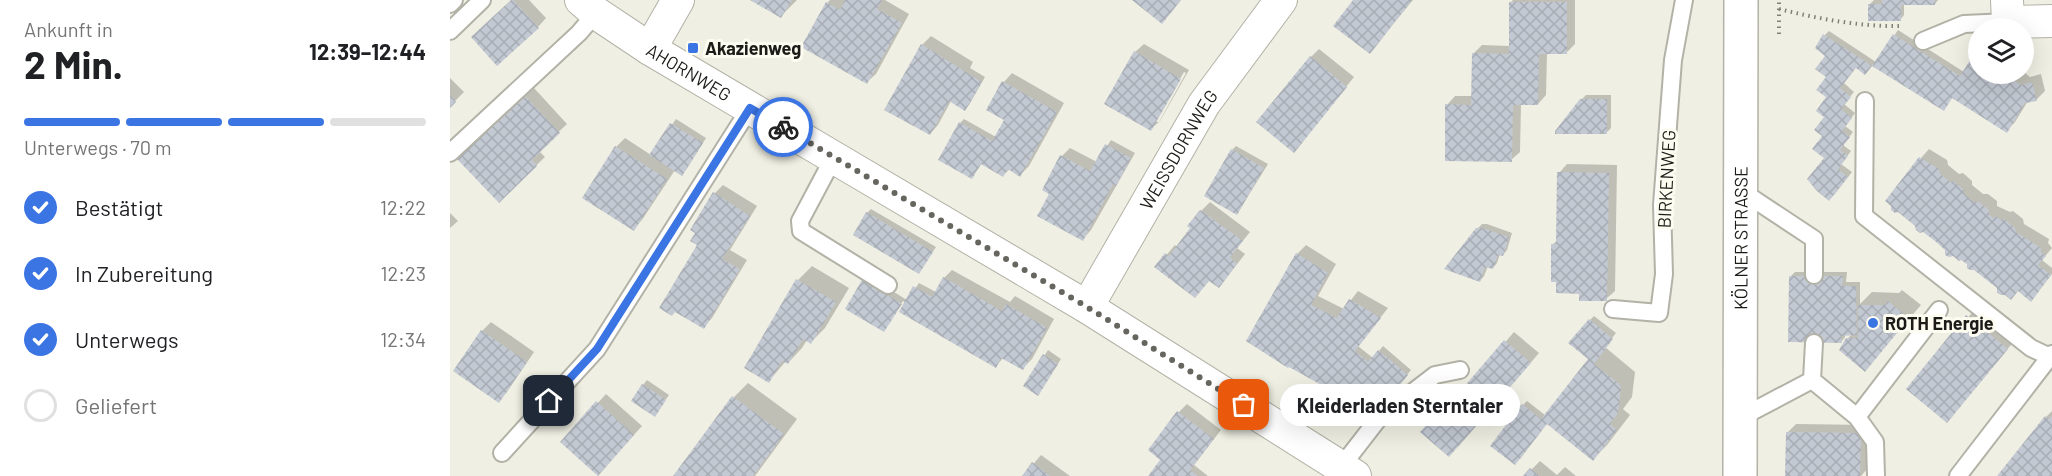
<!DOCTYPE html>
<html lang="de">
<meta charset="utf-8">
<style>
body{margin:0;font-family:Barlow,sans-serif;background:#f6f6f6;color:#202124;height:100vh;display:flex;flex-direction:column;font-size:22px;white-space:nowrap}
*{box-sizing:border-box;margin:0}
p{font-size:20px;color:#757577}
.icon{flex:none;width:33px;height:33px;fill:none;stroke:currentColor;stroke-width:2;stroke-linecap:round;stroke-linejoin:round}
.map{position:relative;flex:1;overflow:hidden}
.panel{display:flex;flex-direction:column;background:#fff;width:450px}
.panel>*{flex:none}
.controls{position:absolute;left:1518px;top:18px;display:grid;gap:12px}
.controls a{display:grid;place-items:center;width:66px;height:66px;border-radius:50%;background:#fff;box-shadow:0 6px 24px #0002;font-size:30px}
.pin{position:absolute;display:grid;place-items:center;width:51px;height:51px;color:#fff;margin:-26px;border-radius:12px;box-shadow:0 3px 9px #0006}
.courier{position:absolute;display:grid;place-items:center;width:60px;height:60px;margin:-30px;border:4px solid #3b74e3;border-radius:50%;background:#fff;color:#222;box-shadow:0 2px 8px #0007}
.bubble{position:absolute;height:42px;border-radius:21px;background:#fff;box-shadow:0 6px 24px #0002;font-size:20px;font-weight:700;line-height:42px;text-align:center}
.overview em{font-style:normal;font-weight:700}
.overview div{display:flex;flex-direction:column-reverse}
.overview{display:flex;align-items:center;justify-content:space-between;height:102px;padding:0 24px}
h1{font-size:39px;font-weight:700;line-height:45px}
.bar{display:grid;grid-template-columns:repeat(4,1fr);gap:9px 6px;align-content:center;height:72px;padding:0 24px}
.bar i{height:8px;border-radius:4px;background:#e0e0e0}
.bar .on{background:#3b74e3}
.bar p{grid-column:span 4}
ol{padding:0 24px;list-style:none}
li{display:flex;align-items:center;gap:18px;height:66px}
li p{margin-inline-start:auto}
li .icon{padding:6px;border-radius:50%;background:#3b74e3;color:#fff;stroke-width:4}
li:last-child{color:#757577}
li i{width:33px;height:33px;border:3px solid #e0e0e0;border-radius:50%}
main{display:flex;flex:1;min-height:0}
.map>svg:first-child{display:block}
.shadow{fill:#0003;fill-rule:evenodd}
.building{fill:url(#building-cross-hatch)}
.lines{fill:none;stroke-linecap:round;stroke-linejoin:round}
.service-casing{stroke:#b3b2a7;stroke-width:20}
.minor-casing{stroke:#b3b2a7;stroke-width:34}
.secondary-casing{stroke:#b3b2a7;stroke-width:36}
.path{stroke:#828179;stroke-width:4;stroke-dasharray:1.5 4.5;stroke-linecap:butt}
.service{stroke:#fff;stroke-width:16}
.minor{stroke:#fff;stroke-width:32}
.secondary{stroke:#fff;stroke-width:33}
.done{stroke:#66655e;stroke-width:6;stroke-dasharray:0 10.8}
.route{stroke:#3b74e3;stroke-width:8}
.poi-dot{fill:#3b74e3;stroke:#fdfcf0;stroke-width:2}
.labels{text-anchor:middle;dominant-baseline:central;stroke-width:6;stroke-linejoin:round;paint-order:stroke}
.poi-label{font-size:18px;font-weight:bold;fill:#1c1b17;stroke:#fdfcf0;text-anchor:start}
.street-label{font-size:18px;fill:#1c1b17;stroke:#fdfcf0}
</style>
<main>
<section class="panel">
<div class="overview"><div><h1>2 Min.</h1><p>Ankunft in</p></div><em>12:39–12:44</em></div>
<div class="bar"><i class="on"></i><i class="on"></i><i class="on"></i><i></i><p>Unterwegs · 70 m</p></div>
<ol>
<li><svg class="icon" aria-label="check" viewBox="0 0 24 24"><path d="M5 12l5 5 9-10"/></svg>Bestätigt<p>12:22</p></li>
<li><svg class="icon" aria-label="check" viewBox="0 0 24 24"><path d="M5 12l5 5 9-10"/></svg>In Zubereitung<p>12:23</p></li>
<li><svg class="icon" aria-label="check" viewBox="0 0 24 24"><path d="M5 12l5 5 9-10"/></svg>Unterwegs<p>12:34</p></li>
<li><i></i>Geliefert</li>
</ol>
</section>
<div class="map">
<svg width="1602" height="476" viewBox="0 0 1602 476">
<defs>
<pattern id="building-cross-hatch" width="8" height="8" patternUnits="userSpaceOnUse" patternTransform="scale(1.5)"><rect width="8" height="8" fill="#c3c9d3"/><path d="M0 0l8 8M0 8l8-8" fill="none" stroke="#a7acb4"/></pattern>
</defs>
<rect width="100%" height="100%" fill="#f0efe3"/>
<path class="shadow" d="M 62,0 L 79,0 L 96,18 L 88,27 Z
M 303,0 L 347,0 L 331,16 Z
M 380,0 L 435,0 L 459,14 L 426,74 L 417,82 L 377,3 Z
M 905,0 L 963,0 L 920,52 Z
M 1063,0 L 1125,0 L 1125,44 L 1116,53 L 1097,53 L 1096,95 L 1088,104 L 1071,104 L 1070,152 L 1061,160 L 997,105 L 1005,96 L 1023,96 L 1023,54 L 1032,45 L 1060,46 L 1061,2 Z
M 1424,0 L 1488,0 L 1485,4 L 1454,4 L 1454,15 L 1450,20 L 1419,5 Z
M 1448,30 L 1514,72 L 1528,51 L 1528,74 L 1574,72 L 1580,77 L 1591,74 L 1595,91 L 1586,100 L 1578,101 L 1565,122 L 1557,131 L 1503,96 L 1493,109 L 1423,64 L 1419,69 L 1406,67 L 1394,83 L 1404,92 L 1394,104 L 1405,113 L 1395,126 L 1403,132 L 1393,145 L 1401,151 L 1391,164 L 1402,172 L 1384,195 L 1374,136 L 1378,97 L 1375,35 L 1379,31 L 1426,62 Z
M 481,36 L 523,62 L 520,68 L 535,77 L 519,105 L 515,109 L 501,101 L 488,125 L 480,134 L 472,45 Z
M 694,44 L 739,70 L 710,121 L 701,129 L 685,52 ZM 734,72 L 736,73 L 709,122 L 705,122 Z
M 869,49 L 904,77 L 852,142 L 861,57 Z
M 562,73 L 614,103 L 579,166 L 570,175 L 560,169 L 553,175 L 532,163 L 521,178 L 510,123 L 514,119 L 546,137 L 556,119 L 538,109 L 554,82 Z
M 0,78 L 14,92 L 0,106 Z
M 84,88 L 117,124 L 89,151 L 95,157 L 49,201 L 9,159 Z
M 1136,95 L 1161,95 L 1161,128 L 1156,133 L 1131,100 Z
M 226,119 L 256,138 L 236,170 L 225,170 L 192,220 L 183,229 L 166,147 L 175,138 L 201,155 Z
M 661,140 L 685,153 L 641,230 L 633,239 L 601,193 L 612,156 L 620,148 L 647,162 Z
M 786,146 L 818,164 L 787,214 L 782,150 Z
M 1479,149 L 1497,160 L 1498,165 L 1509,174 L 1513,173 L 1522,181 L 1522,185 L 1533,194 L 1538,194 L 1547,201 L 1547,206 L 1560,212 L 1563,211 L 1573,219 L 1574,224 L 1599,239 L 1598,243 L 1602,248 L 1592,260 L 1602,268 L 1602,274 L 1585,295 L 1568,290 L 1548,287 L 1471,158 Z
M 1117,164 L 1167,165 L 1165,291 L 1156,299 L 1130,292 L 1103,244 L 1108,240 L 1109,173 Z
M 273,185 L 307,206 L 280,250 L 297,260 L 262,318 L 254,327 L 249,245 L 265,193 Z
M 760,202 L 800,232 L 787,248 L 795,254 L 777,277 L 769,286 L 760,280 L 745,296 L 706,267 L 725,245 L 727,247 L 742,227 L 751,211 Z
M 421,209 L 486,247 L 469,272 L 417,213 Z
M 0,213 L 8,221 L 0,228 Z
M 1032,224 L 1037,224 L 1062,233 L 1057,250 L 1053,255 L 1050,254 L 1047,263 L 1043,268 L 1038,266 L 1034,276 L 1030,281 L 1027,229 Z
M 856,245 L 886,264 L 868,296 L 894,309 L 908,291 L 938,308 L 908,346 L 923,358 L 933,346 L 961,370 L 924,415 L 876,383 L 847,254 Z
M 362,266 L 399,288 L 375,328 L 361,342 L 357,340 L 352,348 L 338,363 L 336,361 L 319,381 L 348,280 Z
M 502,270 L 560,302 L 565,296 L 604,319 L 582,359 L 573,368 L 554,357 L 546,366 L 453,301 L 434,330 L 397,308 L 418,276 L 457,300 L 469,283 L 486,292 L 494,278 Z
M 1345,272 L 1397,272 L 1396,282 L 1410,282 L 1410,304 L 1422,292 L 1449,293 L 1452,290 L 1471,305 L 1415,370 L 1397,339 L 1402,334 L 1395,334 L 1395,337 L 1391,342 L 1341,276 Z
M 1526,308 L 1565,340 L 1505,412 L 1458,389 Z
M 1144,316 L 1166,333 L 1155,347 L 1185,372 L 1182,397 L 1173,409 L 1180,415 L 1157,445 L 1143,459 L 1097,423 L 1070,459 L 1073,405 L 1077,401 L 1095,415 L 1139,359 L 1140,320 Z
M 41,322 L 84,352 L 57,392 L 49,401 L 32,331 Z
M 1064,332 L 1089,353 L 1008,447 L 1000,402 L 1002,399 L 995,394 L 999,390 L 1007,398 Z
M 598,350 L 611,359 L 592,389 L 575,386 Z
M 197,380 L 219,395 L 205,415 L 193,385 Z
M 298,383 L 347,419 L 305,476 L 225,476 L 284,397 Z
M 156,394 L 192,426 L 156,466 L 112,442 Z
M 737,404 L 771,430 L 744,465 L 758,476 L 700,476 L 713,460 L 729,412 Z
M 1602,411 L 1602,476 L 1548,476 L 1596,417 Z
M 1346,424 L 1419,425 L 1418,468 L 1411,476 L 1337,476 L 1337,433 Z
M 591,455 L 620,476 L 573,476 Z
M 1090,461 L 1107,475 L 1115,467 L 1126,476 L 1075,476 Z"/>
<path class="building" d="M 61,0 L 63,0 L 89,28 L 47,66 L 21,37 Z
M 300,0 L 342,0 L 331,18 Z
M 395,0 L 432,0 L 427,9 L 452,23 L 417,84 L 351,47 L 376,2 L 390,10 Z
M 682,0 L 731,0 L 712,24 Z
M 903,0 L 962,0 L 920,54 L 883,26 Z
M 1432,0 L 1485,0 L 1485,5 L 1451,5 L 1451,21 L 1418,21 L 1418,4 L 1432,4 Z
M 1059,2 L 1117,2 L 1117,54 L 1089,54 L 1088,105 L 1063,105 L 1062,162 L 995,161 L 995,104 L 1021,105 L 1022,53 L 1059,54 Z
M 1373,34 L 1422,66 L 1415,75 L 1406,68 L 1390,88 L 1401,97 L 1391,109 L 1402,118 L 1392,131 L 1400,137 L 1390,150 L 1398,156 L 1388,169 L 1398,177 L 1379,201 L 1367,191 L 1357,179 L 1374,158 L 1362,149 L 1372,136 L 1364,130 L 1374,117 L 1366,111 L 1376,97 L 1366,90 L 1376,77 L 1365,69 L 1375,56 L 1365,48 Z
M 1443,34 L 1510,76 L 1524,54 L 1528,57 L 1528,74 L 1554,74 L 1571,85 L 1582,82 L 1587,101 L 1575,103 L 1557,133 L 1502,98 L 1494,111 L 1422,66 Z
M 471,44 L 532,82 L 515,111 L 499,101 L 480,135 L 434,110 Z
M 684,51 L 731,79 L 701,131 L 654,104 Z
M 860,56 L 897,87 L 844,153 L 806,122 Z
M 552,81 L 607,112 L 570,177 L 558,169 L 553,177 L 531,164 L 522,179 L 488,160 L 509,122 L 542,141 L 554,120 L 536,110 Z
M 0,95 L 6,102 L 0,108 Z
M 74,95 L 110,133 L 82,160 L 87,166 L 49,203 L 7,159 Z
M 1130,99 L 1157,99 L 1157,134 L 1105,134 L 1105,131 Z
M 220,123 L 253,143 L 232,176 L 199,155 Z
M 655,144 L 681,158 L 666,186 L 663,184 L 633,241 L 587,216 L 599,194 L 592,190 L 610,155 L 640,171 Z
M 165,146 L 217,179 L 184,231 L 132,198 Z
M 781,149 L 814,168 L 787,215 L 754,196 Z
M 1469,157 L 1489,169 L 1490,174 L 1500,182 L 1503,181 L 1514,190 L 1514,194 L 1524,202 L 1529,202 L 1539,210 L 1539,215 L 1544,218 L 1546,216 L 1551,220 L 1554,219 L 1565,228 L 1566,232 L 1591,248 L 1591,252 L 1596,256 L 1588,265 L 1601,275 L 1581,302 L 1568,291 L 1561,300 L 1555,295 L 1551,295 L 1547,293 L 1547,288 L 1524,270 L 1520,270 L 1517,268 L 1517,264 L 1511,260 L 1509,261 L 1503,256 L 1499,257 L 1495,255 L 1495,250 L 1485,241 L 1473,232 L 1470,233 L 1466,230 L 1465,226 L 1448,212 L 1445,213 L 1441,210 L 1441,206 L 1435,201 Z
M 1107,172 L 1159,173 L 1157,301 L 1129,301 L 1129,294 L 1106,293 L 1106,282 L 1101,282 L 1101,244 L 1106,244 Z
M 263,192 L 300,216 L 272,259 L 290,269 L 254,329 L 225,312 L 222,316 L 209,308 L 247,245 L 240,241 L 245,233 L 240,230 Z
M 750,210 L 793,241 L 780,257 L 787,264 L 769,288 L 759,281 L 745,298 L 704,267 L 715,253 L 719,256 L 740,228 L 737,226 Z
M 416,212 L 483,252 L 469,274 L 403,235 Z
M 1026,228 L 1032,228 L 1059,237 L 1053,256 L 1048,255 L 1043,269 L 1035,267 L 1030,282 L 994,269 Z
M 846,253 L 878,273 L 861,305 L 887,318 L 899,299 L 931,318 L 905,351 L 918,362 L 928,350 L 958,375 L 920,421 L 876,385 L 875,387 L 839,367 L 838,368 L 796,341 Z
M 1339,276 L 1393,276 L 1392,286 L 1406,286 L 1407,335 L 1391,336 L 1392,343 L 1338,342 Z
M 493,277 L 552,311 L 556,304 L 597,328 L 573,370 L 551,358 L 546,368 L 449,312 L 463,286 L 482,297 Z
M 346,279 L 386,302 L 361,344 L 353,339 L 338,364 L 332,361 L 319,383 L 294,368 Z
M 412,280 L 452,304 L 434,332 L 395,309 Z
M 1438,301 L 1459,318 L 1415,372 L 1389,350 L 1396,338 L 1408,338 L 1408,305 L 1435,305 Z
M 1516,315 L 1558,349 L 1497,423 L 1456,389 Z
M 1139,319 L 1163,339 L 1144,364 L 1168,383 L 1171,387 L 1168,413 L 1160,424 L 1167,430 L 1143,461 L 1097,424 L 1065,465 L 1040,446 L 1072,404 L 1091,419 L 1138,359 L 1118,343 Z
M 31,330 L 77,362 L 49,403 L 3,371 Z
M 1054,340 L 1081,363 L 999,457 L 970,432 L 991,409 L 985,404 L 993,394 L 1002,401 Z
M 593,354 L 608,364 L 588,396 L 573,386 Z
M 192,384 L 216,400 L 205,417 L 181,401 Z
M 282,396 L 334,434 L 303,476 L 223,476 Z
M 146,401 L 184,435 L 148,476 L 110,442 Z
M 727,411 L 764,439 L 740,470 L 748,476 L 698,476 L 710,460 L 698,450 Z
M 1595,416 L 1599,419 L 1602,416 L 1602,476 L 1547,476 Z
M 1336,432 L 1411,433 L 1410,476 L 1335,476 Z
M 582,462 L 600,476 L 572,476 Z
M 1080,468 L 1089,476 L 1073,476 Z"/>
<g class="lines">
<g class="service-casing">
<path id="service" d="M 0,4 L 4,0
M 0,31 L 32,0
M 1473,41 L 1514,24 L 1558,22
M 1415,101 L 1414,216 L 1581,348 L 1600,357
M 0,153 L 129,33 L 146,13
M 384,157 L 350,221 L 351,231 L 438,285
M 1290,190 L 1364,239 L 1364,275
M 1163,309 L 1209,313 L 1214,274 L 1212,205 L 1223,60 L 1234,0
M 1362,380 L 1407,417 L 1489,310
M 1407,417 L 1425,442 L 1426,476
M 1290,418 L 1362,380 L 1364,343
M 52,453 L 147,349 L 300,108
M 891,467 L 929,418 L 985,375 L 1010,370
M 1508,476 L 1602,354"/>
</g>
<g class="minor-casing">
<g id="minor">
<path id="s1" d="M 131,0 L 146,13 L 200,49 L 637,307 L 905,476"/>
<path d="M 1557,0 L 1558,22 L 1602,21"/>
<path d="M 200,49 L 228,0"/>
<path id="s2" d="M 637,307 L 754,104 L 831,0"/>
</g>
</g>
<g class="secondary-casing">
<g id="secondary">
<path id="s3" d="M 1290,476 L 1291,0"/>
</g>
</g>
<path class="path" d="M 1329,9 C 1370,19 1411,27 1453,26
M 1329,34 L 1329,0"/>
<use href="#service" class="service"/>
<use href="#minor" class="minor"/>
<use href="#secondary" class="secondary"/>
</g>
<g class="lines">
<path class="done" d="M 333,127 L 637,307 L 794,405"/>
<path class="route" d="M 99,401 L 147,349 L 300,108 L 333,127"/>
</g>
<g class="poi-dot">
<rect x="237" y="42" width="12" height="12" rx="3"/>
<circle cx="1423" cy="323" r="6"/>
</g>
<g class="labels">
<g class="poi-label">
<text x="255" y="48">Akazienweg</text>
<text x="1435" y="323">ROTH Energie</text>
</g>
<g class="street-label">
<text stroke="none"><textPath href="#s1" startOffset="130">AHORNWEG</textPath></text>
<text stroke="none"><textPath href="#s2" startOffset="182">WEISSDORNWEG</textPath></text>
<text transform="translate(1216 179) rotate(-87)">BIRKENWEG</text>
<text stroke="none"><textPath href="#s3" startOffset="238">KÖLNER STRASSE</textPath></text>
</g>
</g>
</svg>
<div class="controls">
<a><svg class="icon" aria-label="layers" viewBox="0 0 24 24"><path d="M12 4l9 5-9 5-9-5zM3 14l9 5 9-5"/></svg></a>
</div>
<div class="pin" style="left:794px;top:405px;background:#ea580c"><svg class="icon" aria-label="bag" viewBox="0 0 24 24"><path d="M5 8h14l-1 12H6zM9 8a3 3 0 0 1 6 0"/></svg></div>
<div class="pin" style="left:99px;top:401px;background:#1f2937"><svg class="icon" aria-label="home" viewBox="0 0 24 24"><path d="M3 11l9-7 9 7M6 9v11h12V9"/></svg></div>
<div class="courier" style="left:333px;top:127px"><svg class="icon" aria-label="bike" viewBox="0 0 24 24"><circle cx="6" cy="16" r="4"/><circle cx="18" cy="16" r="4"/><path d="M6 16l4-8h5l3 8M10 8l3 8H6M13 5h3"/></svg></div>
<div class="bubble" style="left:830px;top:384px;width:240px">Kleiderladen Sterntaler</div>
</div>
</main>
